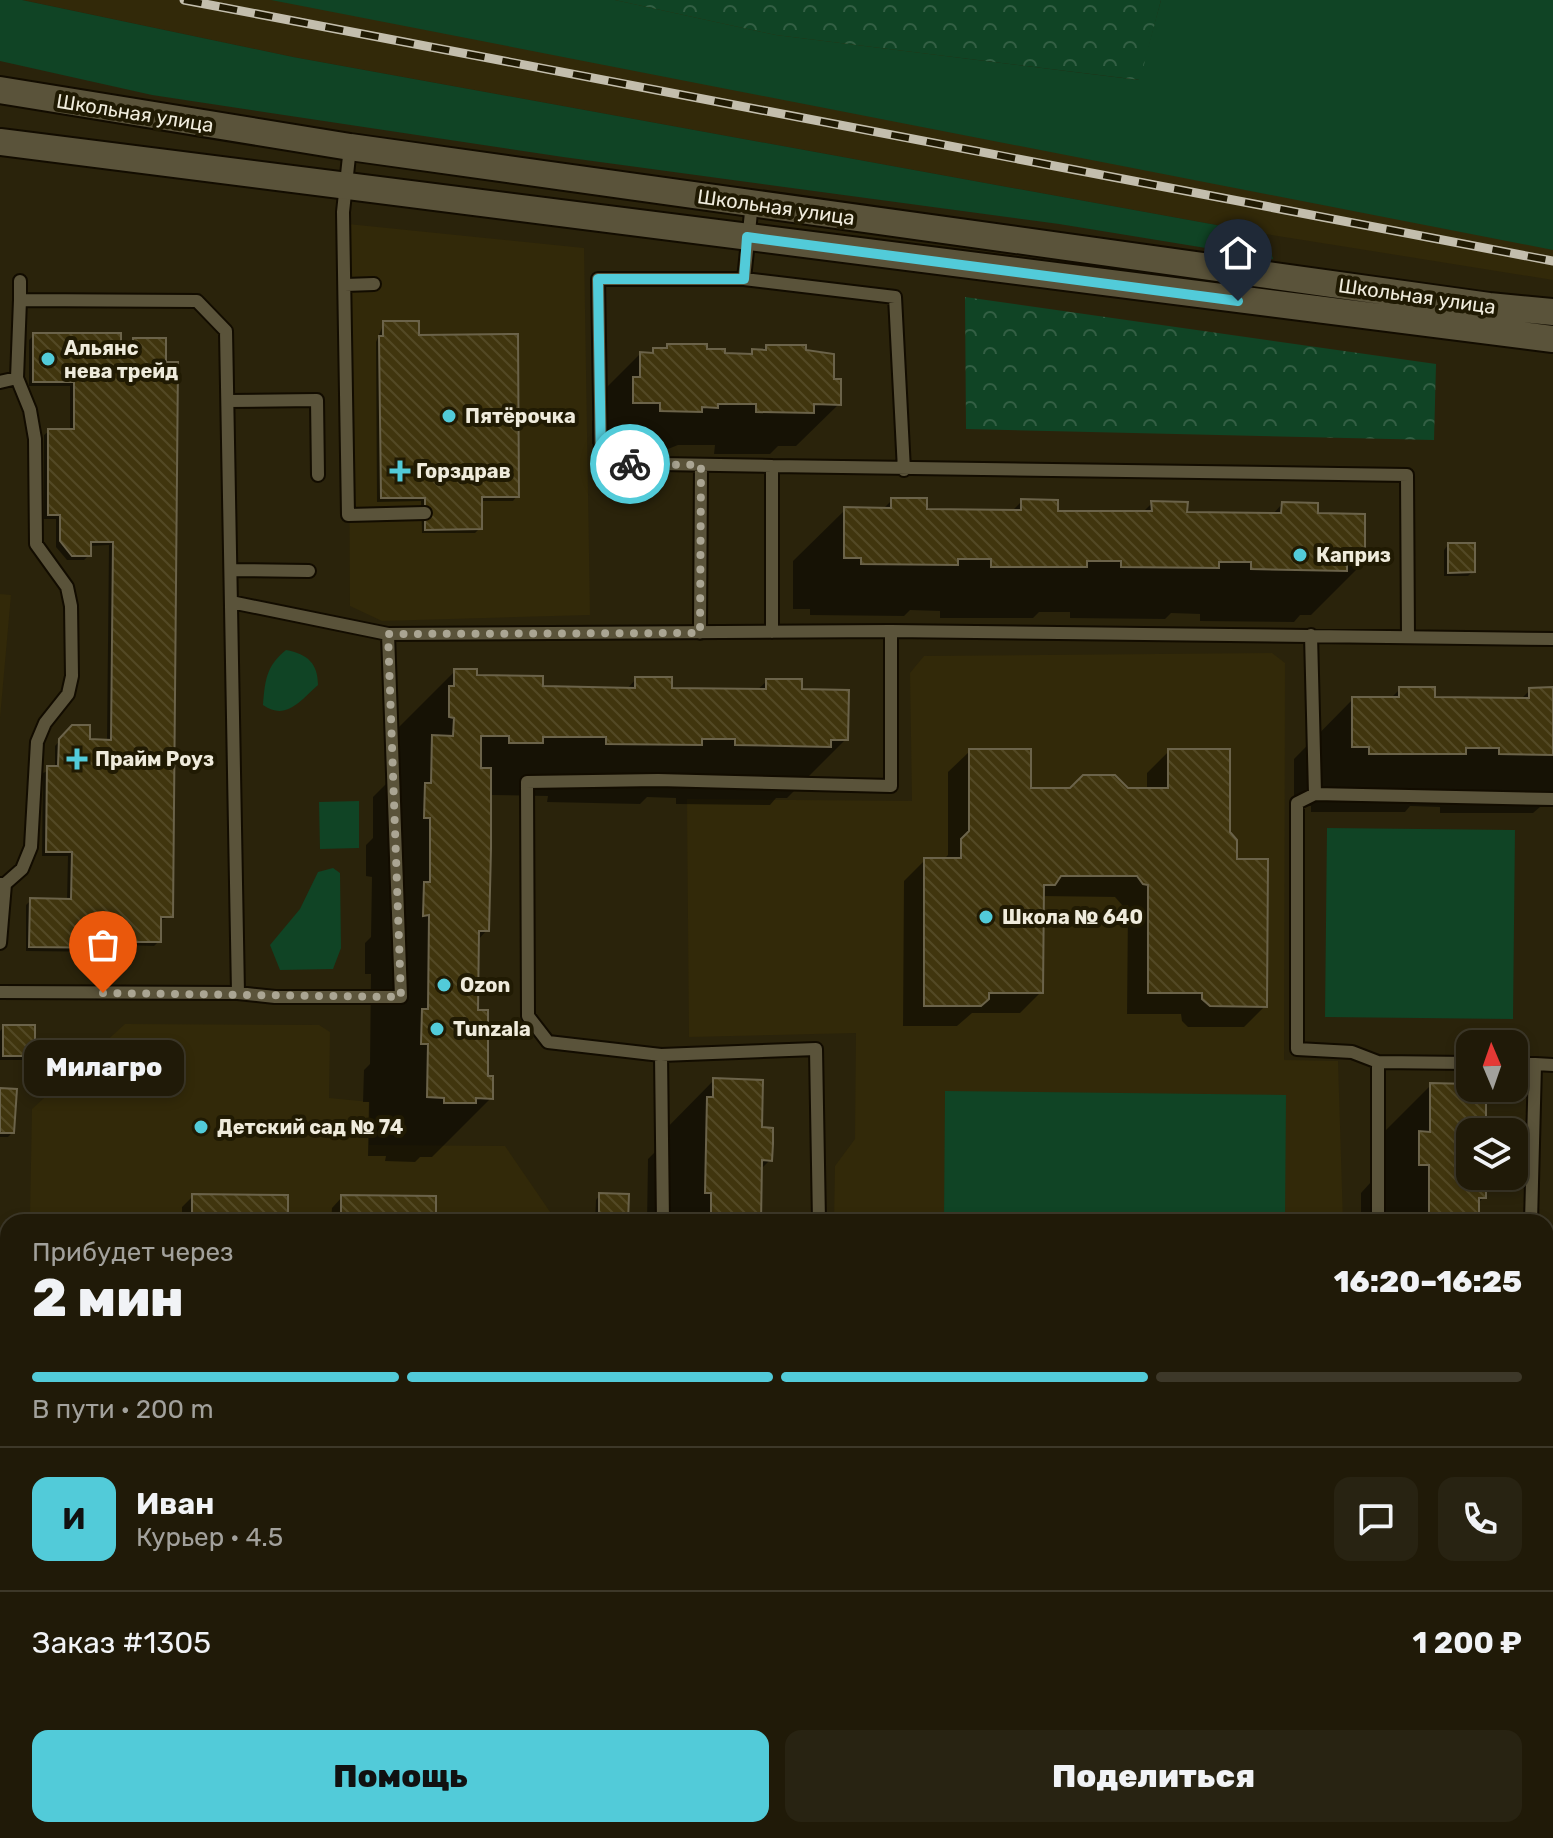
<!DOCTYPE html>
<html lang="ru">
<meta charset="utf-8">
<style>
body{margin:0;font-family:Rubik,sans-serif;background:#282312;color:#f1f3f6;height:100vh;display:flex;flex-direction:column;font-size:30px;white-space:nowrap}
*{box-sizing:border-box;margin:0}
p{font-size:26px;color:#a2a19c}
.icon{flex:none;width:44px;height:44px;fill:none;stroke:currentColor;stroke-width:2;stroke-linecap:round;stroke-linejoin:round}
.map{position:relative;flex:1;overflow:hidden}
.panel{position:absolute;left:0px;top:1214px;width:1554px;height:624px;display:flex;flex-direction:column;background:#201a08;border-radius:24px 24px 0 0;box-shadow:0 4px 12px #0003,0 0 0 2px #3d3829}
.panel>*{flex:none}
.needle{width:52px;rotate:358deg}
.fabs{position:absolute;left:1456px;top:1030px;display:grid;gap:16px}
.fabs a{display:grid;place-items:center;width:72px;height:72px;border-radius:16px;background:#201a08;box-shadow:0 4px 12px #0003,0 0 0 2px #3d3829;font-size:40px}
.pin{position:absolute;display:grid;place-items:center;width:68px;height:68px;color:#fff;margin:-82px -34px;border-radius:50% 50% 50% 0;rotate:-45deg;box-shadow:0 0 8px #0007}
.pin .icon{rotate:45deg}
.courier{position:absolute;display:grid;place-items:center;width:80px;height:80px;margin:-40px;border:6px solid #52cbd9;border-radius:50%;background:#fff;color:#222;box-shadow:0 2px 10px #0007}
.bubble{position:absolute;height:56px;border-radius:16px;background:#201a08;box-shadow:0 4px 12px #0003,0 0 0 2px #3d3829;font-size:26px;font-weight:800;line-height:56px;text-align:center}
.summary em{font-style:normal;font-weight:800}
.summary div{display:flex;flex-direction:column-reverse}
.summary{display:flex;align-items:center;justify-content:space-between;height:136px;padding:0 32px}
h1{font-size:52px;font-weight:800;line-height:60px}
.bar{display:grid;grid-template-columns:repeat(4,1fr);gap:12px 8px;align-content:center;height:96px;padding:0 32px}
.bar i{height:10px;border-radius:6px;background:#3d3829}
.bar .active{background:#52cbd9}
.bar p{grid-column:span 4}
.line{display:flex;align-items:center;gap:20px;padding:0 32px;border-top:2px solid #3d3829}
.line div{flex:1}
.round{display:grid;place-items:center;flex:none;width:84px;height:84px;border-radius:16px;background:#282312}
.primary-button{display:flex;gap:16px;margin-top:auto;padding:16px 32px}
.primary-button a{flex:1;height:92px;border-radius:16px;background:#52cbd9;color:#111;font-size:32px;font-weight:800;line-height:92px;text-align:center}
.primary-button a+a{background:#282312;color:#f1f3f6}
.map>svg:first-child{display:block}
.built{fill:#322909}
.green{fill:#104425}
.forest{fill:url(#forest-crowns)}
.shadow{fill:#0007}
.building{fill:url(#building-back-hatch);stroke:#6b634a;stroke-width:2}
.lines{fill:none;stroke-linecap:round;stroke-linejoin:round}
.lane-casing{stroke:#120c00;stroke-width:16}
.street-casing{stroke:#120c00;stroke-width:30}
.secondary-casing{stroke:#120c00;stroke-width:40}
.lane{stroke:#5a533a;stroke-width:12}
.street{stroke:#5a533a;stroke-width:26}
.secondary{stroke:#805636;stroke-width:36}
.tram{stroke:#c3bead;stroke-width:2}
.rail-casing{stroke:#c3bead;stroke-width:9}
.rail{stroke:#201a03;stroke-width:6;stroke-dasharray:18;stroke-linecap:butt}
.done{stroke:#aaa593;stroke-width:8;stroke-dasharray:0 14.4}
.route{stroke:#52cbd9;stroke-width:10}
.poi-dot{fill:#52cbd9;stroke:#201a03;stroke-width:3}
.labels{text-anchor:middle;dominant-baseline:central;stroke-width:8;stroke-linejoin:round;paint-order:stroke}
.street-label{font-size:20px;fill:#efebdc;stroke:#201a03}
.poi-label{font-size:20px;font-weight:bold;fill:#efebdc;stroke:#201a03;text-anchor:start}
</style>
<div class="map">
<svg width="1553" height="1838" viewBox="0 0 1553 1838">
<defs>
<pattern id="forest-crowns" width="20" height="18" patternUnits="userSpaceOnUse" patternTransform="scale(2)"><rect width="20" height="18" fill="#104425"/><path d="M2 6a3 3 0 1 1 6 0M12 15a3 3 0 1 1 6 0" fill="none" stroke="#335f44"/></pattern>
<pattern id="building-back-hatch" width="6" height="6" patternUnits="userSpaceOnUse" patternTransform="scale(2)"><rect width="6" height="6" fill="#40350e"/><path d="M-1 5l2 2M0 0l6 6M5-1l2 2" fill="none" stroke="#534925"/></pattern>
</defs>
<rect width="100%" height="100%" fill="#2a230b"/>
<path class="built" d="M 22,0 L 671,0 L 1294,126 L 1553,164 L 1553,280 L 1266,234 L 293,57 Z
M 348,224 L 584,248 L 590,615 L 382,621 L 350,606 Z
M 0,594 L 11,595 L 0,718 Z
M 1272,653 L 1285,663 L 1284,1060 L 1338,1061 L 1343,1222 L 834,1222 L 835,1166 L 855,1139 L 856,1033 L 689,1037 L 687,799 L 912,801 L 910,673 L 924,656 Z
M 125,1024 L 319,1025 L 330,1032 L 329,1098 L 370,1102 L 369,1145 L 505,1146 L 557,1222 L 37,1222 L 30,1216 L 32,1109 Z"/>
<path class="green" d="M 0,0 L 22,0 L 293,57 L 1266,234 L 1273,259 L 1059,224 L 563,157 L 152,95 L 0,61 Z
M 271,0 L 615,0 L 776,35 L 1139,80 L 1161,0 L 1553,0 L 1553,250 Z
M 286,650 C 308,654 318,664 318,685 C 300,701 286,721 263,705 C 265,681 266,666 286,650 Z
M 359,801 L 359,848 L 320,849 L 319,802 Z
M 1327,828 L 1515,830 L 1513,1019 L 1325,1017 Z
M 333,868 L 340,873 L 341,948 L 333,969 L 280,970 L 270,945 L 300,909 L 318,872 Z
M 945,1091 L 1286,1095 L 1285,1222 L 944,1222 Z
M 1546,1712 L 1553,1713 L 1553,1768 L 1546,1768 Z"/>
<path class="forest" d="M 615,0 L 1161,0 L 1140,80 L 776,35 Z
M 965,297 L 1436,364 L 1434,440 L 966,429 Z"/>
<path class="shadow" d="M 384,323 L 417,337 L 517,496 L 513,501 L 480,501 L 480,528 L 475,533 L 422,533 L 421,501 L 377,502 L 376,342 Z
M 34,335 L 119,349 L 129,349 L 134,340 L 171,916 L 159,921 L 159,941 L 154,946 L 123,945 L 123,937 L 116,937 L 116,947 L 111,952 L 26,951 L 26,905 L 31,900 L 67,901 L 68,856 L 42,856 L 43,773 L 55,768 L 55,746 L 72,727 L 88,741 L 107,742 L 109,545 L 89,546 L 89,555 L 84,560 L 67,560 L 56,547 L 56,519 L 44,519 L 44,435 L 49,431 L 70,431 L 70,386 L 29,386 L 29,340 Z
M 668,346 L 723,355 L 748,356 L 767,347 L 804,352 L 832,380 L 839,404 L 796,446 L 778,446 L 770,454 L 714,454 L 715,445 L 678,445 L 658,453 L 618,453 L 618,444 L 592,444 L 592,421 L 598,415 L 598,396 L 640,354 L 650,355 Z
M 892,500 L 925,511 L 1011,512 L 1022,501 L 1056,513 L 1142,513 L 1152,503 L 1185,514 L 1272,515 L 1282,504 L 1316,515 L 1363,563 L 1311,615 L 1300,615 L 1294,622 L 1200,621 L 1200,614 L 1171,613 L 1165,619 L 1070,618 L 1070,612 L 1039,612 L 1033,618 L 940,618 L 940,611 L 910,610 L 904,616 L 810,615 L 810,609 L 793,609 L 793,561 L 845,510 L 882,510 Z
M 1448,545 L 1473,571 L 1468,576 L 1444,576 L 1444,550 Z
M 455,671 L 541,688 L 626,690 L 636,679 L 670,690 L 756,691 L 767,681 L 800,691 L 846,739 L 787,798 L 776,798 L 770,805 L 676,804 L 676,798 L 647,797 L 640,804 L 547,802 L 548,796 L 489,795 L 487,930 L 477,941 L 476,1012 L 491,1098 L 432,1157 L 420,1157 L 415,1162 L 385,1161 L 386,1156 L 368,1156 L 369,1102 L 363,1102 L 364,1070 L 370,1064 L 371,974 L 365,974 L 365,943 L 371,937 L 372,877 L 366,876 L 366,845 L 373,838 L 373,797 L 394,776 L 396,730 Z
M 1400,689 L 1433,699 L 1520,700 L 1530,690 L 1553,689 L 1553,807 L 1540,807 L 1533,813 L 1440,813 L 1440,807 L 1410,806 L 1405,812 L 1311,812 L 1311,806 L 1294,805 L 1294,759 L 1353,699 L 1390,699 Z
M 970,751 L 1029,790 L 1147,790 L 1147,773 L 1169,751 L 1228,833 L 1265,1006 L 1244,1027 L 1188,1027 L 1182,1021 L 1181,1014 L 1127,1014 L 1128,905 L 1122,905 L 1115,897 L 1041,896 L 1041,992 L 1020,1013 L 972,1013 L 957,1026 L 903,1026 L 904,881 L 925,860 L 943,860 L 948,855 L 948,772 Z
M 4,1027 L 33,1055 L 28,1060 L 0,1060 L 0,1031 Z
M 714,1080 L 760,1129 L 770,1160 L 760,1170 L 759,1222 L 647,1222 L 648,1159 L 655,1152 L 655,1140 Z
M 1430,1086 L 1478,1088 L 1484,1132 L 1470,1132 L 1470,1176 L 1484,1176 L 1484,1197 L 1477,1204 L 1477,1222 L 1361,1222 L 1361,1193 L 1371,1182 L 1371,1145 Z
M 0,1090 L 12,1133 L 8,1137 L 0,1137 Z
M 600,1195 L 626,1222 L 595,1222 L 596,1200 Z
M 193,1196 L 286,1222 L 182,1222 L 182,1207 Z
M 342,1197 L 434,1222 L 331,1222 L 332,1208 Z
M 1546,1402 L 1553,1402 L 1553,1705 L 1546,1705 Z
M 0,1490 L 1,1532 L 8,1532 L 8,1631 L 7,1626 L 0,1626 Z"/>
<path class="building" d="M 383,321 L 419,321 L 419,335 L 518,334 L 519,497 L 482,497 L 482,529 L 425,530 L 425,498 L 381,498 L 379,336 L 383,336 Z
M 33,333 L 121,333 L 121,347 L 133,347 L 133,338 L 166,338 L 166,362 L 178,362 L 173,917 L 161,917 L 161,942 L 127,942 L 127,934 L 118,933 L 118,948 L 29,947 L 30,898 L 71,899 L 72,852 L 46,852 L 47,766 L 58,766 L 59,739 L 72,725 L 90,725 L 90,739 L 111,740 L 113,542 L 91,542 L 91,556 L 72,556 L 60,541 L 60,515 L 48,515 L 48,429 L 74,429 L 74,382 L 33,382 Z
M 667,344 L 707,344 L 707,349 L 725,349 L 725,353 L 752,354 L 752,349 L 766,350 L 766,345 L 806,345 L 806,350 L 834,354 L 834,379 L 841,379 L 841,405 L 814,404 L 814,413 L 756,412 L 756,404 L 718,404 L 718,408 L 702,407 L 702,412 L 660,411 L 660,403 L 633,403 L 633,377 L 640,377 L 640,352 L 653,353 L 653,348 L 667,348 Z
M 891,498 L 927,498 L 927,509 L 1021,510 L 1021,499 L 1058,500 L 1058,511 L 1152,511 L 1151,501 L 1188,502 L 1187,512 L 1281,513 L 1282,502 L 1318,503 L 1318,513 L 1365,514 L 1365,564 L 1347,564 L 1347,571 L 1251,569 L 1251,562 L 1219,562 L 1219,568 L 1121,567 L 1121,561 L 1087,561 L 1087,567 L 991,567 L 991,559 L 958,559 L 958,565 L 861,564 L 861,558 L 844,558 L 844,507 L 891,508 Z
M 1448,543 L 1475,543 L 1475,572 L 1448,573 Z
M 454,669 L 477,669 L 477,675 L 543,676 L 543,686 L 635,688 L 635,677 L 672,677 L 672,688 L 766,689 L 766,679 L 802,679 L 802,689 L 849,690 L 848,740 L 831,740 L 831,747 L 735,745 L 735,739 L 702,739 L 702,745 L 606,744 L 606,737 L 543,737 L 543,743 L 509,743 L 509,736 L 481,736 L 481,768 L 491,768 L 491,849 L 489,931 L 479,931 L 478,1010 L 488,1010 L 488,1076 L 493,1076 L 493,1099 L 476,1098 L 476,1103 L 444,1103 L 444,1098 L 427,1097 L 428,1044 L 421,1044 L 422,1009 L 428,1009 L 429,915 L 423,916 L 424,882 L 430,882 L 430,818 L 424,818 L 425,783 L 431,783 L 432,735 L 453,736 L 454,718 L 449,717 L 449,686 L 454,686 Z
M 1399,687 L 1435,687 L 1435,697 L 1529,698 L 1529,688 L 1553,687 L 1553,755 L 1499,754 L 1499,748 L 1466,748 L 1466,754 L 1369,754 L 1369,747 L 1352,747 L 1352,697 L 1399,697 Z
M 969,749 L 1031,749 L 1031,788 L 1070,788 L 1083,775 L 1115,775 L 1128,788 L 1168,788 L 1168,749 L 1230,749 L 1230,832 L 1237,840 L 1237,859 L 1268,859 L 1267,1007 L 1210,1006 L 1202,999 L 1202,993 L 1148,993 L 1148,885 L 1143,884 L 1137,876 L 1061,876 L 1055,885 L 1044,885 L 1043,993 L 989,993 L 989,999 L 981,1006 L 924,1006 L 924,858 L 961,858 L 961,839 L 969,831 Z
M 3,1025 L 35,1025 L 35,1056 L 3,1056 Z
M 713,1078 L 763,1080 L 762,1127 L 773,1128 L 773,1144 L 772,1161 L 762,1160 L 761,1222 L 711,1222 L 711,1193 L 705,1193 L 707,1097 L 713,1097 Z
M 1430,1083 L 1470,1084 L 1470,1088 L 1480,1088 L 1480,1102 L 1486,1103 L 1486,1132 L 1470,1132 L 1470,1176 L 1486,1176 L 1486,1198 L 1479,1198 L 1479,1222 L 1429,1222 L 1429,1165 L 1419,1165 L 1419,1131 L 1430,1132 Z
M 0,1088 L 17,1089 L 14,1133 L 0,1133 Z
M 599,1193 L 629,1194 L 628,1222 L 599,1222 Z
M 192,1194 L 288,1195 L 288,1222 L 192,1222 Z
M 341,1195 L 436,1196 L 436,1222 L 341,1222 Z
M 0,1392 L 4,1392 L 3,1431 L 0,1431 Z
M 1546,1400 L 1553,1400 L 1553,1582 L 1546,1582 Z
M 0,1488 L 3,1488 L 3,1530 L 8,1530 L 8,1556 L 0,1556 Z"/>
<g class="lines">
<g class="lane-casing">
<path id="lane" d="M 350,147 L 343,212 L 348,515 L 425,513
M 744,279 L 752,203
M 345,285 L 374,284
M 20,300 L 20,281
M 0,382 L 17,378
M 229,401 L 317,400 L 318,475
M 772,466 L 601,463 L 598,279 L 744,279 L 895,297 L 904,470
M 232,570 L 309,571
M 231,602 L 388,634 L 891,631 L 1553,639
M 772,632 L 772,466 L 1407,475 L 1408,637
M 700,633 L 701,465
M 1311,635 L 1315,794 L 1553,799
M 1315,794 L 1297,803 L 1297,1049 L 1352,1052 L 1378,1062
M 0,884 L 5,884 L 0,943
M 0,992 L 238,993 L 226,331 L 197,301 L 20,300 L 17,378 L 30,410 L 35,439 L 36,544 L 67,587 L 71,606 L 72,676 L 68,694 L 45,723 L 37,742 L 31,847 L 22,869 L 5,884
M 238,993 L 275,997 L 401,997 L 388,634
M 661,1055 L 816,1049 L 819,1222
M 1514,1064 L 1535,1064
M 663,1222 L 661,1055 L 548,1042 L 528,1016 L 527,782 L 658,780 L 891,786 L 891,631
M 1378,1222 L 1378,1062 L 1470,1063
M 1531,1222 L 1535,1064 L 1553,1065
M 0,1315 L 8,1315
M 1546,1330 L 1553,1331"/>
</g>
<g class="street-casing">
<path id="street" d="M 0,90 L 350,147 L 1489,306 L 1553,312
M 0,142 L 1553,339"/>
</g>
<g class="secondary-casing">
<path id="secondary" d="M 0,1741 L 8,1743
M 1546,1815 L 1553,1816
M 865,1830 L 872,1838"/>
</g>
<use href="#lane" class="lane"/>
<use href="#street" class="street"/>
<use href="#secondary" class="secondary"/>
<path class="tram" d="M 0,1796 L 8,1797
M 0,1816 L 8,1817
M 121,1830 L 275,1838
M 567,1830 L 889,1838"/>
<g class="rail-casing">
<path id="rail" d="M 184,0 L 1553,261"/>
</g>
<use href="#rail" class="rail"/>
</g>
<g class="lines">
<path class="done" d="M 103,993 L 401,997 L 388,634 L 700,633 L 701,465 L 630,464"/>
<path class="route" d="M 630,464 L 601,463 L 598,279 L 744,279 L 747,237 L 1238,301"/>
</g>
<g class="poi-dot">
<circle cx="48" cy="359" r="8"/>
<circle cx="449" cy="416" r="8"/>
<path d="M396 459h8v8h8v8h-8v8h-8v-8h-8v-8h8z"/>
<circle cx="1300" cy="555" r="8"/>
<path d="M73 747h8v8h8v8h-8v8h-8v-8h-8v-8h8z"/>
<circle cx="986" cy="917" r="8"/>
<circle cx="444" cy="985" r="8"/>
<circle cx="437" cy="1029" r="8"/>
<circle cx="201" cy="1127" r="8"/>
</g>
<g class="labels">
<g class="street-label">
<text transform="translate(135 113) rotate(9)">Школьная улица</text>
<text transform="translate(776 207) rotate(8)">Школьная улица</text>
<text transform="translate(1417 296) rotate(8)">Школьная улица</text>
</g>
<g class="poi-label">
<text x="64" y="348">Альянс<tspan x="64" dy="23">нева трейд</tspan></text>
<text x="465" y="416">Пятёрочка</text>
<text x="416" y="471">Горздрав</text>
<text x="1316" y="555">Каприз</text>
<text x="95" y="759">Прайм Роуз</text>
<text x="1002" y="917">Школа № 640</text>
<text x="460" y="985">Ozon</text>
<text x="453" y="1029">Tunzala</text>
<text x="217" y="1127">Детский сад № 74</text>
</g>
</g>
</svg>
<div class="fabs">
<a><svg class="needle" viewBox="-14 -14 28 28"><path d="M0-13l5 13h-10z" fill="#e53935"/><path d="M0 13l5-13h-10z" fill="#a2a19c"/></svg></a>
<a><svg class="icon" aria-label="layers" viewBox="0 0 24 24"><path d="M12 4l9 5-9 5-9-5zM3 14l9 5 9-5"/></svg></a>
</div>
<div class="pin" style="left:103px;top:993px;background:#ea580c"><svg class="icon" aria-label="bag" viewBox="0 0 24 24"><path d="M5 8h14l-1 12H6zM9 8a3 3 0 0 1 6 0"/></svg></div>
<div class="pin" style="left:1238px;top:301px;background:#1f2937"><svg class="icon" aria-label="home" viewBox="0 0 24 24"><path d="M3 11l9-7 9 7M6 9v11h12V9"/></svg></div>
<div class="courier" style="left:630px;top:464px"><svg class="icon" aria-label="bike" viewBox="0 0 24 24"><circle cx="6" cy="16" r="4"/><circle cx="18" cy="16" r="4"/><path d="M6 16l4-8h5l3 8M10 8l3 8H6M13 5h3"/></svg></div>
<div class="bubble" style="left:24px;top:1040px;width:160px">Милагро</div>
<section class="panel">
<div class="summary"><div><h1>2 мин</h1><p>Прибудет через</p></div><em>16:20–16:25</em></div>
<div class="bar"><i class="active"></i><i class="active"></i><i class="active"></i><i></i><p>В пути · 200 m</p></div>
<div class="line" style="height:144px"><b class="round" style="background:#52cbd9;color:#111">И</b><div><b>Иван</b><p>Курьер · 4.5</p></div><a class="round"><svg class="icon" aria-label="chat" viewBox="0 0 24 24"><path d="M4 5h16v11H9l-5 4z"/></svg></a><a class="round"><svg class="icon" aria-label="phone" viewBox="0 0 24 24"><path d="M5 4h4l2 5-3 2q2 4 5 5l2-3 5 2v4C11 20 4 13 5 4z"/></svg></a></div>
<div class="line" style="height:104px"><div>Заказ #1305</div><b>1 200 ₽</b></div>
<div class="primary-button"><a>Помощь</a><a>Поделиться</a></div>
</section>
</div>
